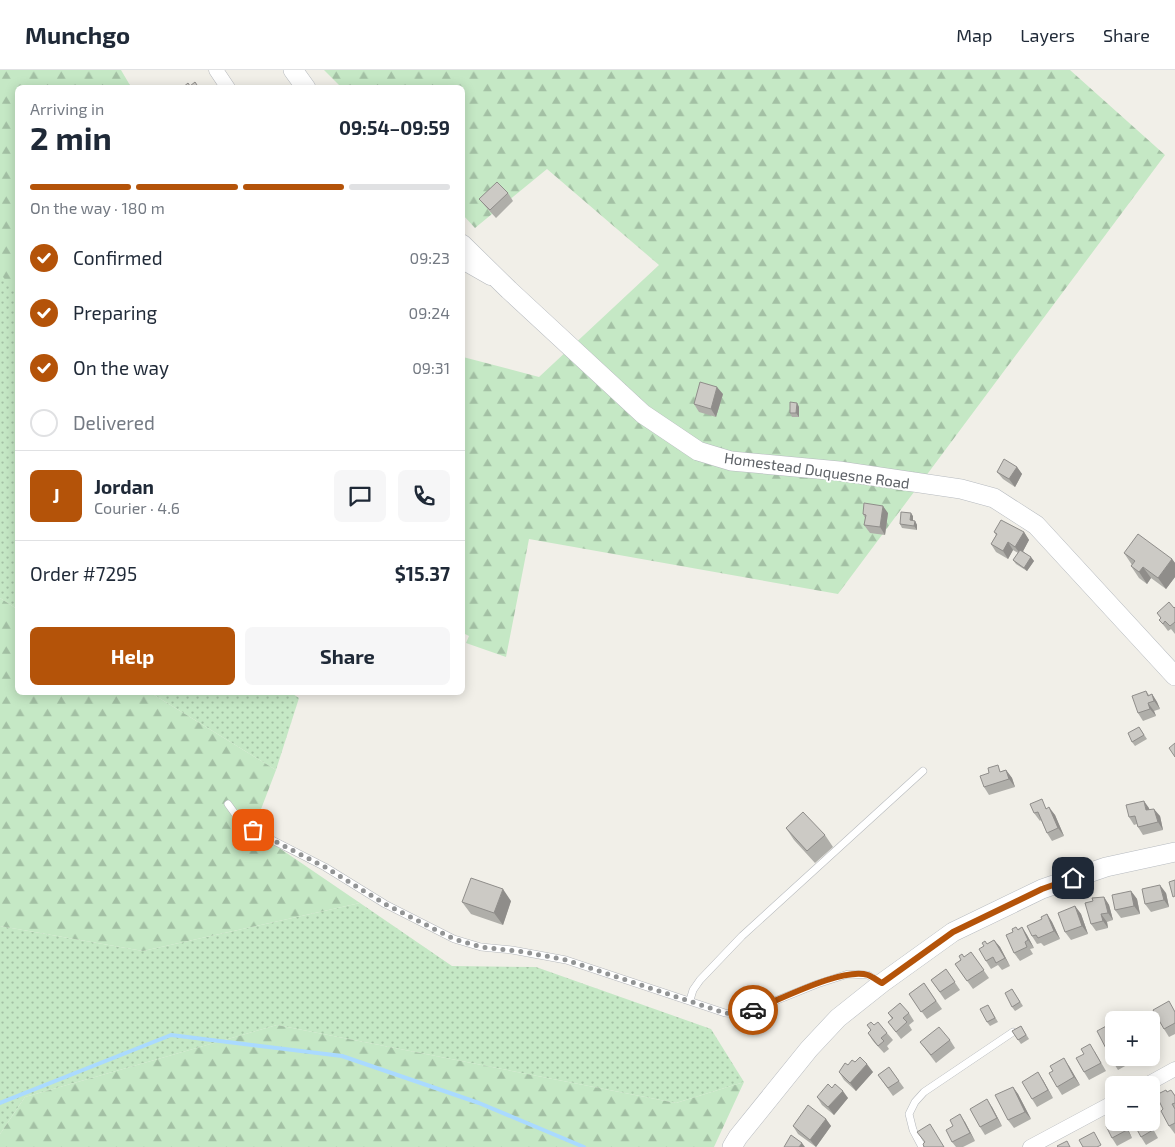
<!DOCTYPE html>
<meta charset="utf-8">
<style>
body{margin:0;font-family:"Exo 2",sans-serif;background:#f6f6f7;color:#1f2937;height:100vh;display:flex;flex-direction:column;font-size:19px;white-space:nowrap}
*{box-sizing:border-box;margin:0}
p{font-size:16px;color:#747a83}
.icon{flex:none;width:28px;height:28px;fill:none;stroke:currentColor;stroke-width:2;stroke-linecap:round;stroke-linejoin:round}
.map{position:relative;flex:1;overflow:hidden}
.side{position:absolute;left:15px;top:15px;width:450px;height:610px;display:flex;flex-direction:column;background:#fff;border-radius:8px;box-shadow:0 2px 12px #0003}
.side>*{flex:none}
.tools{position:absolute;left:1105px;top:941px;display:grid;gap:10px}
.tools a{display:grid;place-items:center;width:55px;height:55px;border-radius:8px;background:#fff;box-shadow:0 2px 12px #0003;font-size:25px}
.pin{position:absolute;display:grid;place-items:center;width:42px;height:42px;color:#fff;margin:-21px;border-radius:10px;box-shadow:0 2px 8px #0006}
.courier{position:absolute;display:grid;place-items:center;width:50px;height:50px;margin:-25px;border:4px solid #b45309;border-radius:50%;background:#fff;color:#222;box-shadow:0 1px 6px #0007}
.overview em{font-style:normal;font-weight:700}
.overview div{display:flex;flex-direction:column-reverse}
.overview{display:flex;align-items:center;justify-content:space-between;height:85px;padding:0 15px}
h1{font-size:32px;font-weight:700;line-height:38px}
.bar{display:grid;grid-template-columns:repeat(4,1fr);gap:8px 5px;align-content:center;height:60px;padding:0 15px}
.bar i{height:6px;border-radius:4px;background:#e0e1e3}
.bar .current{background:#b45309}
.bar p{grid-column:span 4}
.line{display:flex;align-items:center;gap:12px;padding:0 15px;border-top:1px solid #e0e1e3}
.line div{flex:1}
.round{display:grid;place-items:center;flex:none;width:52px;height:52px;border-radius:8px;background:#f6f6f7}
ol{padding:0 15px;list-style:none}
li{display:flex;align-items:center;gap:15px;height:55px}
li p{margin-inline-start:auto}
li .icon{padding:5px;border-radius:50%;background:#b45309;color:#fff;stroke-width:4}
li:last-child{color:#747a83}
li i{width:28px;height:28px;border:2px solid #e0e1e3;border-radius:50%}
.button{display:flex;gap:10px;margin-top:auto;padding:10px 15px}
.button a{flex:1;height:58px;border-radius:8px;background:#b45309;color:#fff;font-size:20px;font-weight:700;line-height:58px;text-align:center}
.button a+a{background:#f6f6f7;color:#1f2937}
header{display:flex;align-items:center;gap:30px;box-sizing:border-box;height:70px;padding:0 25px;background:#fff;border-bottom:1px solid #e0e1e3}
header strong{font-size:24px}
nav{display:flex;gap:28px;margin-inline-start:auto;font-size:18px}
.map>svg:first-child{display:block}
.grass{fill:url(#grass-dots)}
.forest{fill:url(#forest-firs)}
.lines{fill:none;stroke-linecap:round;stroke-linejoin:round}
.stream{stroke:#aadaff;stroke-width:4}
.lane-casing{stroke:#b5b8bc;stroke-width:8}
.street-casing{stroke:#b5b8bc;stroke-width:15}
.secondary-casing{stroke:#b6babf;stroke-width:20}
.lane{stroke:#fff;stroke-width:7}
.street{stroke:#fff;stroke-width:14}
.secondary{stroke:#fff;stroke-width:19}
.wall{fill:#afaea9}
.shaded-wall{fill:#8f8d8a}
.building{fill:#cccac5;stroke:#8f8d8a}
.done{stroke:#929495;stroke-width:5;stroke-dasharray:0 9}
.route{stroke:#b45309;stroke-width:6}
.labels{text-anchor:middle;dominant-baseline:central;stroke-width:4;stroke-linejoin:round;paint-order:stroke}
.street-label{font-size:15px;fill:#5f6368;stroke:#fff}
</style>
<header>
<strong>Munchgo</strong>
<nav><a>Map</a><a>Layers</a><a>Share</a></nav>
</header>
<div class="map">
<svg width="1175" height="1077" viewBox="0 0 1175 1077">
<defs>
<pattern id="grass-dots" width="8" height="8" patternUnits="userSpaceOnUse" patternTransform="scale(1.25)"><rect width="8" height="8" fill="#c5e8c5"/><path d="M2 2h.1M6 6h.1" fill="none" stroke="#a3c0a4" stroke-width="1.8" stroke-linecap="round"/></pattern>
<pattern id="forest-firs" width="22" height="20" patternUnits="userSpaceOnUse" patternTransform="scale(1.25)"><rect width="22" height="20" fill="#c5e8c5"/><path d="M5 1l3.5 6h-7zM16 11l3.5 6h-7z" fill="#a3c0a4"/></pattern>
</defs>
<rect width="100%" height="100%" fill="#f1efe8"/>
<path class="grass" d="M 0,198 L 17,219 L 17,539 L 0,528 Z
M 290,622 L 299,628 L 276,700 L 151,623 Z
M 360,833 L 452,896 L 536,897 L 711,959 L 744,1012 L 676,1033 L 277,955 L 25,1027 L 0,1064 L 0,856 L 143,881 Z"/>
<path class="forest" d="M 0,0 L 121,0 L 131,17 L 18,18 L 17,225 L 0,203 Z
M 324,0 L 1070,0 L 1165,85 L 838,524 L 529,469 L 506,587 L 466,573 L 469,566 L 463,563 L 463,287 L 539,307 L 659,195 L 547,99 L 475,158 L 463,145 L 462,18 L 341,17 Z
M 0,528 L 17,539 L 18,622 L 151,623 L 276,700 L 253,760 L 360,833 L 143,881 L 0,856 Z
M 277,955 L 676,1033 L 744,1012 L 714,1077 L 0,1077 L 0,1064 L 25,1027 Z"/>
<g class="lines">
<path class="stream" d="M 0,1033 L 171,965 L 342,986 L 479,1033 L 584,1077"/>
<g class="lane-casing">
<path id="lane" d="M 228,734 L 243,755 L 325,797 L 385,834 L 454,869 L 481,877 L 512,880 L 566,890 L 725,943 L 740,944 L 755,939 L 817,914 L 848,904 L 868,905 L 879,912
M 690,930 L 693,920 L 700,910 L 742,866 L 923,701
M 922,1077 L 913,1060 L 909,1044 L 915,1032 L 924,1022 L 1013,962"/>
</g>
<g class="street-casing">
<path id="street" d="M 216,0 L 228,18
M 462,192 L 490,208
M 1146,1015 L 1175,999
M 1030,1077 L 1114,1032"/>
</g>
<g class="secondary-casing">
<path id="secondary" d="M 293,0 L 306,18
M 462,174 L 509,220 L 643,344 L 698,381 L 731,391 L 839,401 L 961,419 L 994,428 L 1036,455 L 1175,606
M 732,1077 L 738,1067 L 809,979 L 838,948 L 882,913 L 953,862 L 1042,819 L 1106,797 L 1175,782"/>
</g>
<use href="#lane" class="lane"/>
<use href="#street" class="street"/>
<use href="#secondary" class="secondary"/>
</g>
<path class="wall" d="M 508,123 L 513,131 L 496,148 L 485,136 L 479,129 Z
M 723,324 L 716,347 L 699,342 L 694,334 Z
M 797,333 L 799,337 L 799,347 L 792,347 L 790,343 Z
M 1017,397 L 1022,404 L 1015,417 L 1003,409 L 997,402 Z
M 888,443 L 885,465 L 870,463 L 864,455 L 865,448 L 863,444 Z
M 913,446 L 913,451 L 915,451 L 917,455 L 917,460 L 902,458 L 900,454 Z
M 994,462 L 1024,462 L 1029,470 L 1023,481 L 1034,491 L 1027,501 L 1016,494 L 1013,490 L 1018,483 L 1013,480 L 1008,489 L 996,482 L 991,474 L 996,465 Z
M 1124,483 L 1172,489 L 1175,493 L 1175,507 L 1166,519 L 1151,508 L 1147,514 L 1139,508 L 1131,496 L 1132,495 Z
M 1175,537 L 1175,564 L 1171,559 L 1168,561 L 1165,557 L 1159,550 L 1161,548 L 1157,543 Z
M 1146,621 L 1149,625 L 1152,624 L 1157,632 L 1160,639 L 1154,641 L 1156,646 L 1143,651 L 1138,643 Z
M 1139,657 L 1147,669 L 1135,676 L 1132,672 Z
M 1006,700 L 1012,708 L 1015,717 L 989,725 L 984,717 L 1002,701 Z
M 1047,738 L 1055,745 L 1064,766 L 1052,771 L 1047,763 L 1041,750 L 1040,751 L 1034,743 Z
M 1149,738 L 1149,740 L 1160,746 L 1163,760 L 1143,765 L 1138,757 L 1137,754 L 1134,755 L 1129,747 Z
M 786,758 L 825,765 L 833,777 L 815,793 L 794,770 Z
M 1131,821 L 1137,829 L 1140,844 L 1121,848 L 1115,840 Z
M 1166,823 L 1169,837 L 1151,842 L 1145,834 Z
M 1104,827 L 1109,835 L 1113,850 L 1107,852 L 1108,858 L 1096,861 L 1091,854 L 1093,831 Z
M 511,831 L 503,855 L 471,844 L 462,832 Z
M 1075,836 L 1081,844 L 1088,864 L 1071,870 L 1065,862 Z
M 1047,844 L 1052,852 L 1060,869 L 1044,876 L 1041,873 L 1037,874 L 1032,866 L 1042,849 Z
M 1022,857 L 1027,865 L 1034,878 L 1030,879 L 1033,884 L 1020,891 L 1014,883 L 1018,859 Z
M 994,870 L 1000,877 L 1010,896 L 1002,900 L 998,895 L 991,899 L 986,891 L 984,876 Z
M 971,882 L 989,908 L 973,919 L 955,894 Z
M 946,899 L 960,920 L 945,930 L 931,910 Z
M 924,913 L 942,939 L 927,949 L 909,924 Z
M 1012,919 L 1023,936 L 1015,941 L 1012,937 Z
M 988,935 L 998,952 L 990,956 L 987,952 Z
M 1175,940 L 1175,964 L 1169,967 L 1164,959 Z
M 888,943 L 909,943 L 914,951 L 909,955 L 912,960 L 901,969 L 888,952 L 892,949 Z
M 867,955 L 874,955 L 887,963 L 893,970 L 887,976 L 889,979 L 884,983 L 873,971 L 868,963 L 871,961 Z
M 1021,956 L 1029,969 L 1021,974 L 1012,961 Z
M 1151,961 L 1158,972 L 1151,975 Z
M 950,970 L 955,978 L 936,993 L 920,972 Z
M 1095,982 L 1106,1001 L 1089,1010 L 1084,1002 L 1084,984 Z
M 1114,988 L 1128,988 L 1124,990 L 1127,995 L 1118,1000 L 1113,992 Z
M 855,992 L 873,1002 L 856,1021 L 844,1010 L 839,1002 L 848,995 Z
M 1069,996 L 1080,1015 L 1062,1025 L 1057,1017 Z
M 889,997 L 904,1018 L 893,1026 L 878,1005 Z
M 1043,1010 L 1053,1028 L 1037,1037 L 1032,1029 Z
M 1013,1017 L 1018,1024 L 1031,1049 L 1014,1058 L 1008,1050 Z
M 832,1018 L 848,1028 L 834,1045 L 822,1035 L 817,1027 Z
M 1171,1020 L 1175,1025 L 1175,1064 L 1169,1056 L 1167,1022 Z
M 992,1037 L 1002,1056 L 985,1065 L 980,1057 Z
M 1151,1039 L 1159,1053 L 1152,1057 L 1158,1068 L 1146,1075 L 1141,1067 L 1133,1052 L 1151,1052 Z
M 826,1049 L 831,1056 L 816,1077 L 798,1064 L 793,1056 Z
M 965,1052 L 975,1071 L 963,1077 L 956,1077 L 952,1072 L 953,1056 Z
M 1114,1052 L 1126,1055 L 1132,1068 L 1117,1076 L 1112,1068 Z"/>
<path class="shaded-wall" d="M 717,317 L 723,324 L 716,347 L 711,339 Z
M 797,333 L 799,337 L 799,347 L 796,343 Z
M 1017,397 L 1022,404 L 1015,417 L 1009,409 Z
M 883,436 L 888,443 L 885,465 L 880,457 Z
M 911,443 L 913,446 L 913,454 L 910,450 Z
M 915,451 L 917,455 L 917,460 L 914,456 Z
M 1024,462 L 1029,470 L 1021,485 L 1015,477 Z
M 1008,472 L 1013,480 L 1008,489 L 1003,481 Z
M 1031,487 L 1034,491 L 1027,501 L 1024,498 Z
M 1172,489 L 1175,493 L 1175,507 L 1166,519 L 1158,508 Z
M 1143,497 L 1151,508 L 1147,514 L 1139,502 Z
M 1152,624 L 1157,632 L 1160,639 L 1154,631 Z
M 1148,633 L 1154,641 L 1156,646 L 1150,639 Z
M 1006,700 L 1012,708 L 1015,717 L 1009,709 Z
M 1144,731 L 1149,738 L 1151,748 L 1146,740 Z
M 1049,737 L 1055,745 L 1064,766 L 1058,758 Z
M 1154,739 L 1160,746 L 1163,760 L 1158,752 Z
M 1160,815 L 1166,823 L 1169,837 L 1164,830 Z
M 503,819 L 511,831 L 503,855 L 494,843 Z
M 1131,821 L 1137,829 L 1140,844 L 1134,836 Z
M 1104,827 L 1109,835 L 1113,850 L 1108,843 Z
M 1075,836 L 1081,844 L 1088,864 L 1082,856 Z
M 1047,844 L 1052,852 L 1060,869 L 1054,861 Z
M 1101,844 L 1107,852 L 1108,858 L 1103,851 Z
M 1022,857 L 1027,865 L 1034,878 L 1028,870 Z
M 994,870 L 1000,877 L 1010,896 L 1005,888 Z
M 1064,988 L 1069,996 L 1080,1015 L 1074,1007 Z
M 867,994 L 873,1002 L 856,1021 L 850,1013 Z
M 1038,1002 L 1043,1010 L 1053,1028 L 1048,1020 Z
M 1013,1017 L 1018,1024 L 1031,1049 L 1025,1042 Z
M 843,1021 L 848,1028 L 834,1045 L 828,1037 Z
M 987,1029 L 992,1037 L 1002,1056 L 997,1048 Z
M 1151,1039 L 1153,1041 L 1159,1053 L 1154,1045 Z
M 960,1044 L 965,1052 L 975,1071 L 970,1063 Z
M 826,1049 L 831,1056 L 816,1077 L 810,1070 Z
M 1123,1052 L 1124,1052 L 1126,1055 L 1132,1068 Z
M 802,1073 L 805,1077 L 799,1077 Z"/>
<path class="building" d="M 195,12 L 199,18 L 182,18 L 188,13 L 190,16 Z
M 497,112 L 508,123 L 490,140 L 479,129 Z
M 700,312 L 717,317 L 711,339 L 694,334 Z
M 790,332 L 797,333 L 796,343 L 790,343 Z
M 1004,389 L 1017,397 L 1009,409 L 997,402 Z
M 864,433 L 883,436 L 880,457 L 864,455 L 866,445 L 863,444 Z
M 901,442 L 911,443 L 910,450 L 915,451 L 914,456 L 900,454 Z
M 1001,450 L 1024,462 L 1015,477 L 1008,472 L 1003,481 L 991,474 L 997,464 L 994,462 Z
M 1138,464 L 1172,489 L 1158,508 L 1143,497 L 1139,502 L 1131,496 L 1135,491 L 1124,483 Z
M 1020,480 L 1031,487 L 1024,498 L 1013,490 Z
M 1169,532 L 1174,538 L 1175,537 L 1175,552 L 1170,556 L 1165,551 L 1163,554 L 1159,550 L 1161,548 L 1157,543 Z
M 1146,621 L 1148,626 L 1152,624 L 1154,631 L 1148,633 L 1150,639 L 1138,643 L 1132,626 Z
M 1139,657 L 1144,665 L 1132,672 L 1128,663 Z
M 1175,673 L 1175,687 L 1169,678 Z
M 998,695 L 1000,702 L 1006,700 L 1009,709 L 984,717 L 980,706 L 989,703 L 988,698 Z
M 1042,729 L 1046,739 L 1049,737 L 1058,758 L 1047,763 L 1038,742 L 1034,743 L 1030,734 Z
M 1144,731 L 1146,740 L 1154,739 L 1158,752 L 1138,757 L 1135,746 L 1129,747 L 1126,735 Z
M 803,742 L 825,765 L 807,781 L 786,758 Z
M 471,808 L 503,819 L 494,843 L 462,832 Z
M 1175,810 L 1175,826 L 1173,827 L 1169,812 Z
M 1160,815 L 1164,830 L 1145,834 L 1142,819 Z
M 1131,821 L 1134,836 L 1115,840 L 1112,825 Z
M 1104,827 L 1108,843 L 1101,844 L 1103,851 L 1091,854 L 1085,833 L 1093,831 L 1092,828 Z
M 1075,836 L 1082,856 L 1065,862 L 1058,843 Z
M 1047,844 L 1054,861 L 1038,868 L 1036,865 L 1032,866 L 1027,856 L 1042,849 L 1041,847 Z
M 1016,857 L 1018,860 L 1022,857 L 1028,870 L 1025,872 L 1027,877 L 1014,883 L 1006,865 L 1013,862 L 1012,859 Z
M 994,870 L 1005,888 L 996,893 L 993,887 L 986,891 L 979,879 L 984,876 L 982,873 L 985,871 L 987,874 Z
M 971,882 L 984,900 L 967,911 L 955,894 L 961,890 L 959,886 L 962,884 L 964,887 Z
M 946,899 L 955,912 L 940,922 L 931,910 Z
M 924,913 L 936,931 L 921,942 L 909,924 Z
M 1012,919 L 1020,932 L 1012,937 L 1005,923 Z
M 1169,931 L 1175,942 L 1175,953 L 1164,959 L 1153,940 Z
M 900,933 L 909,943 L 903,948 L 907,952 L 896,962 L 888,952 L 893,948 L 888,943 Z
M 988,935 L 995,948 L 987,952 L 980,939 Z
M 1140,947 L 1141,950 L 1134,950 Z
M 871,952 L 874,955 L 878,952 L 887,963 L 881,968 L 884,971 L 878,976 L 868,963 L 871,960 L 867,955 Z
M 1110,954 L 1114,961 L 1114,988 L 1121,988 L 1113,992 L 1097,961 Z
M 1021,956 L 1026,965 L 1018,970 L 1012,961 Z
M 939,957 L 950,970 L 931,985 L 920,972 Z
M 1090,974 L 1101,993 L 1084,1002 L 1076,988 L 1084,984 L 1081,979 Z
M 860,987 L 867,994 L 850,1013 L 839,1002 L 845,993 L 848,995 L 852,990 L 855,992 Z
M 1064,988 L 1074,1007 L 1057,1017 L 1049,1003 L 1053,1001 L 1050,996 Z
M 889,997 L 899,1011 L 888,1018 L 878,1005 Z
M 1038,1002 L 1048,1020 L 1032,1029 L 1022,1012 Z
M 828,1014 L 832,1018 L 835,1014 L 843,1021 L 828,1037 L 817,1027 Z
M 1013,1017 L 1025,1042 L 1008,1050 L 995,1025 Z
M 1166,1020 L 1167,1022 L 1171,1020 L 1175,1026 L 1175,1033 L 1172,1034 L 1175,1039 L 1175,1053 L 1169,1056 L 1161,1041 L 1163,1039 L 1156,1025 Z
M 987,1029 L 997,1048 L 980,1057 L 970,1039 Z
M 808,1035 L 826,1049 L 810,1070 L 793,1056 Z
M 1151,1040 L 1154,1045 L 1151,1047 Z
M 960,1044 L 970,1063 L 952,1072 L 946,1060 L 953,1056 L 950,1050 Z
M 1114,1049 L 1114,1052 L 1123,1052 L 1127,1060 L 1112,1068 L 1106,1056 L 1111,1053 L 1109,1051 Z
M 1133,1052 L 1149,1052 L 1153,1060 L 1141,1067 Z
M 930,1054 L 944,1077 L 924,1077 L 923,1074 L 925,1072 L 917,1062 Z
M 1094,1062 L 1101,1075 L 1097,1077 L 1083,1077 L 1079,1070 Z
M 791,1065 L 802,1073 L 799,1077 L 784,1077 Z
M 1067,1071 L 1070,1077 L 1058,1077 L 1057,1076 Z"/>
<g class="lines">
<path class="done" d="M 253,760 L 325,797 L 385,834 L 454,869 L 481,877 L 525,882 L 566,890 L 725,943 L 740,944 L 753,940"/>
<path class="route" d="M 753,940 C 780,930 842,897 868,905 C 873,907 878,911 882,913 L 953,862 L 1042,819 L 1073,808"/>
</g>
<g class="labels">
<g class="street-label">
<text transform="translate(817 400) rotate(8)">Homestead Duquesne Road</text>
</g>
</g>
</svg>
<div class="tools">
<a>+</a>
<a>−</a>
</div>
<div class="pin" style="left:253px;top:760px;background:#ea580c"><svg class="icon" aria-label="bag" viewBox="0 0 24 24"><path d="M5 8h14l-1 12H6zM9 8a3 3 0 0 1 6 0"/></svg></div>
<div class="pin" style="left:1073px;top:808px;background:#1f2937"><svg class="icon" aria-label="home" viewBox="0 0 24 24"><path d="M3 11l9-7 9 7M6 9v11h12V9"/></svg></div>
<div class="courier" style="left:753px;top:940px"><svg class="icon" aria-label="car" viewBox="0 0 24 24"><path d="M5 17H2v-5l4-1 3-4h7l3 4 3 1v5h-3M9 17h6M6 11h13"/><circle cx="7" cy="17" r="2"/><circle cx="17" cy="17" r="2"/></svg></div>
<section class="side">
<div class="overview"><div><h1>2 min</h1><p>Arriving in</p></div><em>09:54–09:59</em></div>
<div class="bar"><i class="current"></i><i class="current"></i><i class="current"></i><i></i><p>On the way · 180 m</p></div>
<ol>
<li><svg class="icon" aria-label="check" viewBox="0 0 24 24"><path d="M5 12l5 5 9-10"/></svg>Confirmed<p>09:23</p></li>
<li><svg class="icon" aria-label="check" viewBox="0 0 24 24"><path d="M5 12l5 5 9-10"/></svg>Preparing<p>09:24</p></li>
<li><svg class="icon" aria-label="check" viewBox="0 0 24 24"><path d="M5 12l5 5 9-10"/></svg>On the way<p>09:31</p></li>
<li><i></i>Delivered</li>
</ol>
<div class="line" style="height:90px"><b class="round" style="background:#b45309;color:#fff">J</b><div><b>Jordan</b><p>Courier · 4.6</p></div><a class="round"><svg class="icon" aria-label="chat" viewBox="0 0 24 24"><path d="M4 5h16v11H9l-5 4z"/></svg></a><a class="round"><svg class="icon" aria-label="phone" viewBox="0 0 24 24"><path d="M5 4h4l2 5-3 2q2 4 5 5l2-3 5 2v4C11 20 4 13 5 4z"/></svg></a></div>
<div class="line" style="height:65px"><div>Order #7295</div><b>$15.37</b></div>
<div class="button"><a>Help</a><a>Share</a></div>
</section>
</div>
